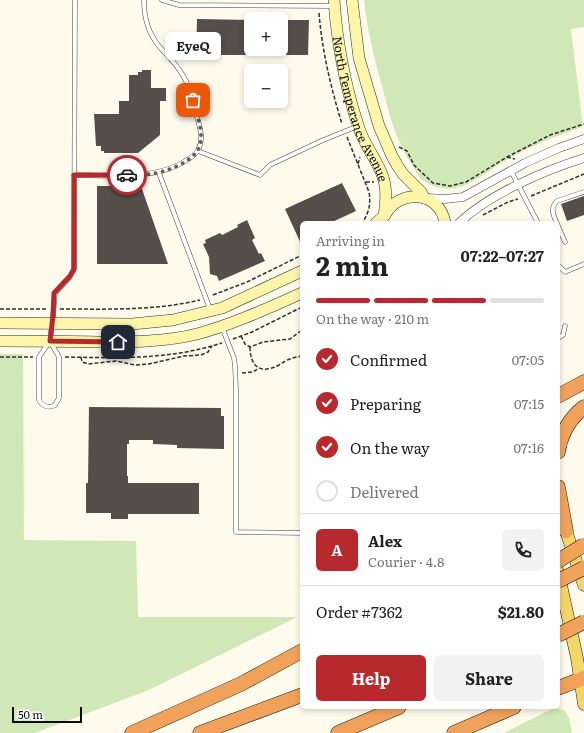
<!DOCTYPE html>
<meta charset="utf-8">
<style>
body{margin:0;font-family:Literata,serif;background:#f2f2f2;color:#222;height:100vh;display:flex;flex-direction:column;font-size:15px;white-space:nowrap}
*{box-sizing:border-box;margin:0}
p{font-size:13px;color:#767676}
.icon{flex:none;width:22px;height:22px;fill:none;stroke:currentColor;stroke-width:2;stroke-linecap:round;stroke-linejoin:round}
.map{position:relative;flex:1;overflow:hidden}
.side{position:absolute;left:300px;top:221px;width:260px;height:488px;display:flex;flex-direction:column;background:#fff;border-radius:6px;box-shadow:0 2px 6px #0003}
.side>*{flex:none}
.buttons{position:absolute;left:244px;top:12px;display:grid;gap:8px}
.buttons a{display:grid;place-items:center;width:44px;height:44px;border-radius:6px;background:#fff;box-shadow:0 2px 6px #0003;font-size:20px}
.scale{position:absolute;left:12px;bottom:10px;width:70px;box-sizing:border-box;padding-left:4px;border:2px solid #0d0d0d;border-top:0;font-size:11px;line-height:14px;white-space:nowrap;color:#0d0d0d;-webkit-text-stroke:3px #fff;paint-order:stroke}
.pin{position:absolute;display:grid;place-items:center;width:34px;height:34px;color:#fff;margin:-17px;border-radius:8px;box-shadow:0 2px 6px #0006}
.courier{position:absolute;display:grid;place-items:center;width:40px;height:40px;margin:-20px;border:3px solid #b8292d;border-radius:50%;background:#fff;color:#222;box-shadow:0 1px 5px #0007}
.bubble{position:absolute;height:28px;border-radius:6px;background:#fff;box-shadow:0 2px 6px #0003;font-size:13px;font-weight:700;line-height:28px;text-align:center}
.summary em{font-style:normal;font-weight:700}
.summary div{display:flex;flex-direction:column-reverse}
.summary{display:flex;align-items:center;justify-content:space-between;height:68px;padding:0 16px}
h1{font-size:26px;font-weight:700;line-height:30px}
.bar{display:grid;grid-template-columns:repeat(4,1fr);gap:6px 4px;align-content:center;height:48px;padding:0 16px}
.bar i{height:5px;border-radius:3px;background:#e0e0e0}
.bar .selected{background:#b8292d}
.bar p{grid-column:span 4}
.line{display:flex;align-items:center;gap:10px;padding:0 16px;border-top:1px solid #e0e0e0}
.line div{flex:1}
.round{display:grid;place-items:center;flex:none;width:42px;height:42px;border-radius:6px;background:#f2f2f2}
ol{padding:0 16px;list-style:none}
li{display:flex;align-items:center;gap:12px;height:44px}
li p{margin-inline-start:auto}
li .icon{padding:4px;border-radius:50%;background:#b8292d;color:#fff;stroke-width:4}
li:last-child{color:#767676}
li i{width:22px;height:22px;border:2px solid #e0e0e0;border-radius:50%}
.button{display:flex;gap:8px;margin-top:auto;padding:8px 16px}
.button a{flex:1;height:46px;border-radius:6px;background:#b8292d;color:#fff;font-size:16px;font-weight:700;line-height:46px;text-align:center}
.button a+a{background:#f2f2f2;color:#222}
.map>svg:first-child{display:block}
.green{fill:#d0e8b8}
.building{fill:#554e4a}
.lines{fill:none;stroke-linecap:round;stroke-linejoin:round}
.lane-casing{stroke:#404040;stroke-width:5}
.street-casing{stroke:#404040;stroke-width:9}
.secondary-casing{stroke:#2f2f2f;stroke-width:12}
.primary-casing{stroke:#1e1e1e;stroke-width:13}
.highway-casing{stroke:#1e1e1e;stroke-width:15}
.path{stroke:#2f2f2f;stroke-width:1.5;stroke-dasharray:4 2;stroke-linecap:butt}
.lane{stroke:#fff;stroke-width:4}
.street{stroke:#fff;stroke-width:8}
.secondary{stroke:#fcf5aa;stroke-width:11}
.primary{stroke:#f4d568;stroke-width:12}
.highway{stroke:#f0a25a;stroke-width:14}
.highway-bridge-casing{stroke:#1e1e1e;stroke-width:15;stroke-linecap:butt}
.highway-bridge{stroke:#f0a25a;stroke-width:14}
.done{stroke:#61605b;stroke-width:4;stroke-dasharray:0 7.2}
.route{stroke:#b8292d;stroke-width:5}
.labels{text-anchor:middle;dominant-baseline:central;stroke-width:4;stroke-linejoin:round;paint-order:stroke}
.street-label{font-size:12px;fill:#0d0d0d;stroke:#fff}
</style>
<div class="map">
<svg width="584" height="733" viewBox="0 0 584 733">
<rect width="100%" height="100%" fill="#fefbed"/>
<path class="green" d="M 364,0 L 584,0 L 584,27 L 571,29 L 583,127 C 555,136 528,147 503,162 C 487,171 473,185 455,188 C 444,190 429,186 420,178 C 418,176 416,171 414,168 C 397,144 389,115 382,86 C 374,58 367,29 364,0 Z
M 0,354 L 23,354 L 24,540 L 136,541 L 138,617 L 297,617 L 149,690 L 35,733 L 0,733 Z
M 554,708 L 564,710 L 569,718 L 572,733 L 504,733 Z"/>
<path class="building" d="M 197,19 L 251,20 L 251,55 L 196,55 Z
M 281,20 L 309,20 L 308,55 L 281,55 Z
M 142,70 L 151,70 L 151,88 L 166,88 L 166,101 L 160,101 L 160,135 L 138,153 L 104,153 L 104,151 L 101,151 L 101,146 L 96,146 L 94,114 L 119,114 L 119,101 L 129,101 L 129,75 L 138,75 L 138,72 L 142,72 Z
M 342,183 L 356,211 L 330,223 L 302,223 L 302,246 L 285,209 Z
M 97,186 L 141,186 L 168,264 L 97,264 Z
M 584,196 L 584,215 L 567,221 L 561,204 Z
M 247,220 L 255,238 L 252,240 L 259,254 L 261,253 L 265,261 L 219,281 L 217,276 L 210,274 L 209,257 L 203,244 L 206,243 L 205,240 L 220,233 L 222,235 L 238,227 L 237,225 Z
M 89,407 L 221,408 L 221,416 L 224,416 L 224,449 L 177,448 L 177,445 L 153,444 L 153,440 L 129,440 L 129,444 L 127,444 L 127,476 L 128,476 L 128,483 L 199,483 L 199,514 L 128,514 L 128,519 L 111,519 L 111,513 L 86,513 L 86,483 L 88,483 Z"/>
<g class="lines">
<g class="lane-casing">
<path id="lane" d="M 162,0 L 179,5 L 333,6
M 198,151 L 260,175 L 270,165 L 321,141 L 358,126
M 511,171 L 538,223
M 159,173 L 210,309
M 74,175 C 111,175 155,181 187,160 C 192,157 196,154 198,150 C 204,139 200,128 197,117 C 193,102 191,87 182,74 C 176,63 166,55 159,46 C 148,33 144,16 144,0
M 557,223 C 553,215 550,208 557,201 L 584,192
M 558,226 L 565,242
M 558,265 L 565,272 L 584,264
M 222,327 L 234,358 L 235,366 L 236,390 L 236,532 L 302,533
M 558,338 L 563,335 L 565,326
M 51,343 L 59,357 L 59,398 L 55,405 C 49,409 42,406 39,400 L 39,357 L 50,341 L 53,316 L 55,293 L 70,277 L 74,269 L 75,0"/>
</g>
<g class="street-casing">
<path id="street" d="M 427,198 L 445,199 L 463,197 L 525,163 L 559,148 L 584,139
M 459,223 C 488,195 545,170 584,158"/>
</g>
<g class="secondary-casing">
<g id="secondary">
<path id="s1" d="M 334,0 C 337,42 345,85 358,125 C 363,144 377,159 383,177 C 387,189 386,204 384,216 L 376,223"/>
<path d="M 352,0 L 359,58 L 379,126 L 392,156 L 397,165 L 403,174 L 421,192 L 424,198"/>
<path d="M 385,215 C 399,188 440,191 445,223"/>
<path d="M 0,323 L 132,324 L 173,320 L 222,308 L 302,271"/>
<path d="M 0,341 C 32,341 65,341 97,342 C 131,342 165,342 197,334 C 234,324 268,308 302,293"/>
</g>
</g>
<g class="primary-casing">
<path id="primary" d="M 566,531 L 584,585
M 558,572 L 577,658 L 584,704"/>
</g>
<g class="highway-casing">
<path id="highway" d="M 558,396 L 584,382
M 558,452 C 561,433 570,418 584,407
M 558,487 L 566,531
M 558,688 L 584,678
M 132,733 L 241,684 L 302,651
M 200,733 L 302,695
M 338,733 L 399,707
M 454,733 L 514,707"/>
</g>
<path class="path" d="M 319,13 C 322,51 331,88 342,124
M 347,137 L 369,192 C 371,204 369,213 362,223
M 399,147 L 407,151 L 414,165 L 433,183 L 450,186 L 466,182 L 507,157 L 550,135 L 584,124
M 507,157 L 515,159
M 358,164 L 360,157
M 366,182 L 374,182
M 531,196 L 584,174
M 483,215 L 508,202 L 518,199
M 213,295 L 247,282 L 302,255
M 0,309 L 46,309
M 60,309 C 107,309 154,311 200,300
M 241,336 L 245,344 L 250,347 L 263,342 L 290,339 L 302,330
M 233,339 L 252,332 L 302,307
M 250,347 C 250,366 260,375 279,365 C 283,363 286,360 290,359 C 294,357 298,357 302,356
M 0,357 L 33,357
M 65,357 C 119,358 169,360 222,343
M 81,357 L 82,362 L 88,364 L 116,361 L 135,365 L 149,364 L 184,356 L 201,355 L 208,352 L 212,346
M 242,373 L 253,372 L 259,368"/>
<use href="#lane" class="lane"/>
<use href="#street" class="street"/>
<use href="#secondary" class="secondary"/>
<use href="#primary" class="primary"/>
<use href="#highway" class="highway"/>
<g class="highway-bridge-casing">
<path id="highway-bridge" d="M 558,561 L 584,545
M 558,581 L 584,568
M 558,635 L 584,622"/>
</g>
<use href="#highway-bridge" class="highway-bridge"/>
</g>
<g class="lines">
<path class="done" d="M 127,175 C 135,175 143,175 152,174 C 166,172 196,161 200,145 C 204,131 196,114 193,100"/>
<path class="route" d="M 118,342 L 50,341 L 53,316 L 54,293 L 70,276 L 74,269 L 74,175 L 127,175"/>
</g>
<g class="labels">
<g class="street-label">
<text stroke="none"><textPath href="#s1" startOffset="113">North Temperance Avenue</textPath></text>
</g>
</g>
</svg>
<div class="buttons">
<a>+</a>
<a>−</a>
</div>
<div class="scale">50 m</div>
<div class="pin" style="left:193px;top:100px;background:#ea580c"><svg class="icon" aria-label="bag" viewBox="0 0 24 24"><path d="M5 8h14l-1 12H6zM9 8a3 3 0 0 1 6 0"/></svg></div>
<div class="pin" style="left:118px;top:342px;background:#1f2937"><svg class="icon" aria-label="home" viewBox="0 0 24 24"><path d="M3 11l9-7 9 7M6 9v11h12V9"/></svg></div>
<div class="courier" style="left:127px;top:175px"><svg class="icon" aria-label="car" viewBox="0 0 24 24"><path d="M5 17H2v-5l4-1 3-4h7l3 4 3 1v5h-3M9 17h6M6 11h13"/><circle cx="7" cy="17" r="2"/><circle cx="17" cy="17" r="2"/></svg></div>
<div class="bubble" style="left:165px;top:32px;width:56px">EyeQ</div>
<section class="side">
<div class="summary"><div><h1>2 min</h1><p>Arriving in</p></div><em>07:22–07:27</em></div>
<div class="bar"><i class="selected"></i><i class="selected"></i><i class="selected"></i><i></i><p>On the way · 210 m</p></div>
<ol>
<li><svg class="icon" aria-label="check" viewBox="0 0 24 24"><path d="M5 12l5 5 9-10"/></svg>Confirmed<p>07:05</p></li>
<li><svg class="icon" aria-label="check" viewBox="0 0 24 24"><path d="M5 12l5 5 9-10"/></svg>Preparing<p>07:15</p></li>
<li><svg class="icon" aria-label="check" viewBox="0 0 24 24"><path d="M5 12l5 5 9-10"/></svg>On the way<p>07:16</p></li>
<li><i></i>Delivered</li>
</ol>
<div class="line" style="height:72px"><b class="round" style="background:#b8292d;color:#fff">A</b><div><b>Alex</b><p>Courier · 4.8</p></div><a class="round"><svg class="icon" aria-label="phone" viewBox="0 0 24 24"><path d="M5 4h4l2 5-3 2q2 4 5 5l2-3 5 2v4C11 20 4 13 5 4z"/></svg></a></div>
<div class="line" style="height:52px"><div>Order #7362</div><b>$21.80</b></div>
<div class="button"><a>Help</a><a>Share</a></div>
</section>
</div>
